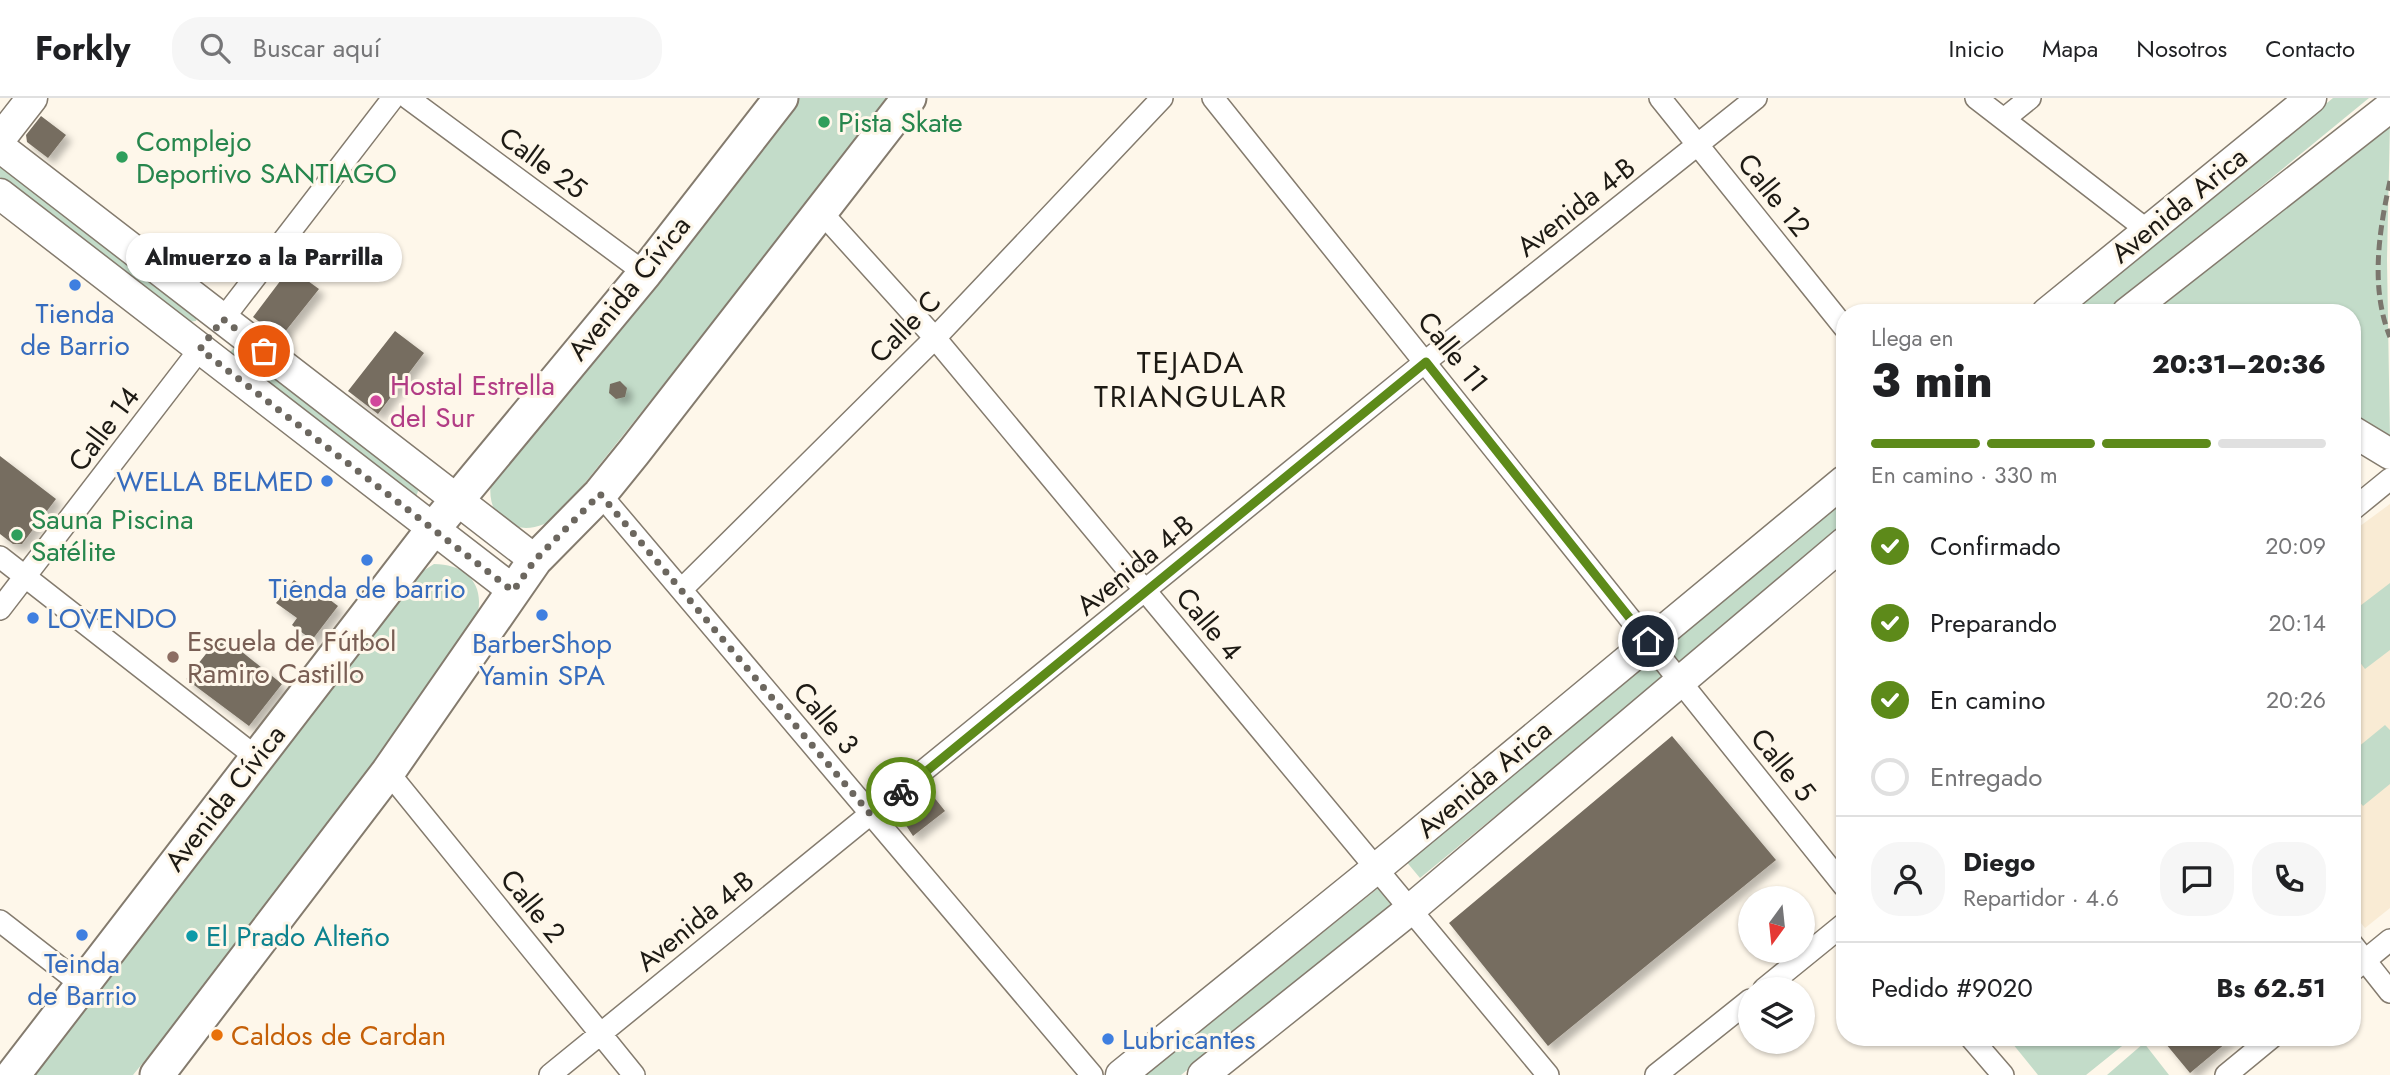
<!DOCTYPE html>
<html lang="es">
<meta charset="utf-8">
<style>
body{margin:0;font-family:Jost,sans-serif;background:#f6f6f6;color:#202124;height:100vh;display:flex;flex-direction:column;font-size:26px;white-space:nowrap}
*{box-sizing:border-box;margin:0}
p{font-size:23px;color:#757577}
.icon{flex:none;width:38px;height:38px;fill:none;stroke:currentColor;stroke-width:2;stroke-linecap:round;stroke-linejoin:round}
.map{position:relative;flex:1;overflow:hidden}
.panel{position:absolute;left:1836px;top:206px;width:525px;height:742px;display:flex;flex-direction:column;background:#fff;border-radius:28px;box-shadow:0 2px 5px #0004}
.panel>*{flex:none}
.needle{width:46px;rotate:195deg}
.controls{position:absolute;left:1738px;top:788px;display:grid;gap:14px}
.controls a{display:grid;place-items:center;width:77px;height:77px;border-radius:50%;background:#fff;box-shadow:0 2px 5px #0004;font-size:35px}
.pin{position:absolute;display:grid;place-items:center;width:60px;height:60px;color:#fff;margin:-30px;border:4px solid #fff;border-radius:50%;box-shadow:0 2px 7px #0007}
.courier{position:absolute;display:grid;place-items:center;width:70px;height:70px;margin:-35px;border:5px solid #5d8a1a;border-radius:50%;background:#fff;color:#222;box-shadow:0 2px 9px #0007}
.bubble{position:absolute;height:49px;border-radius:24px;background:#fff;box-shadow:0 2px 5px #0004;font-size:23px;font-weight:800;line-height:49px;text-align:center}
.overview em{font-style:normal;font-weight:800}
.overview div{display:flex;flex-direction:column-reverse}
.overview{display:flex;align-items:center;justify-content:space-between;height:119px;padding:0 35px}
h1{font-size:46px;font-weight:800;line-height:52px}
.bar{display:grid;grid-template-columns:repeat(4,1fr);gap:10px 7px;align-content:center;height:84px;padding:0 35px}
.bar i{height:9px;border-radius:5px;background:#e0e0e0}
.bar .active{background:#5d8a1a}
.bar p{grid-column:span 4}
.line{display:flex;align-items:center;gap:18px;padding:0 35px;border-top:2px solid #e0e0e0}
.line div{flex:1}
.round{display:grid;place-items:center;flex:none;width:74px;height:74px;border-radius:28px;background:#f6f6f6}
ol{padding:0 35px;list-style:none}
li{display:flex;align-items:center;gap:21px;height:77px}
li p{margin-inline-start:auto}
li .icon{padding:7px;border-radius:50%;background:#5d8a1a;color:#fff;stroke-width:4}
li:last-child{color:#757577}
li i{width:38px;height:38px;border:4px solid #e0e0e0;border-radius:50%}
header{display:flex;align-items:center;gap:42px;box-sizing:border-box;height:98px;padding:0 35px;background:#fff;border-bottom:2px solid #e0e0e0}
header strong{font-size:33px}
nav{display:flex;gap:38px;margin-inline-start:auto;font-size:24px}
.search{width:490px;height:63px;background:#f6f6f6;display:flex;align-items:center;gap:18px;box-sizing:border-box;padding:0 24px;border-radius:28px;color:#757577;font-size:26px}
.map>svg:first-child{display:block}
.built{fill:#f9ebd4}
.green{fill:#c3dcc9}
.building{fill:#766d60;filter:url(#shadow)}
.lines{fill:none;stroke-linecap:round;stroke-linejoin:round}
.street-casing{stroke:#847b6e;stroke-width:24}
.secondary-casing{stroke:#847b6e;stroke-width:33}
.primary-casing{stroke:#847b6e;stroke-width:37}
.street{stroke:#fff;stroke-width:21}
.secondary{stroke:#fff;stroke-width:30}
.primary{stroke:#fff;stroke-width:33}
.rail{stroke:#7b766d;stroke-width:5;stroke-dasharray:10 5;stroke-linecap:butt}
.done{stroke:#6c675f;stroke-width:7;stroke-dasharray:0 12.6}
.route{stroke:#5d8a1a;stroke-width:9}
.leisure-dot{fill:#2e9e5b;stroke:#fef7ea;stroke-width:2.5}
.shop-dot{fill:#3f7fe0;stroke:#fef7ea;stroke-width:2.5}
.hotel-dot{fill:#d1479c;stroke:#fef7ea;stroke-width:2.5}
.education-dot{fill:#8d6e63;stroke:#fef7ea;stroke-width:2.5}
.culture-dot{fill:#0f9aa8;stroke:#fef7ea;stroke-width:2.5}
.food-dot{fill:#e8710a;stroke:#fef7ea;stroke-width:2.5}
.labels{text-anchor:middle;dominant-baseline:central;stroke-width:6;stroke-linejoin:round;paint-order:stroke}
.leisure-label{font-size:28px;fill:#27864d;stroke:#fef7ea;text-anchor:start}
.street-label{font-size:28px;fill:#1d1a14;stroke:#fef7ea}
.shop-label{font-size:28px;fill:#366cbe;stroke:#fef7ea}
.hotel-label{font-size:28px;fill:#b23c85;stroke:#fef7ea;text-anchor:start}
.education-label{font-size:28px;fill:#785e54;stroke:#fef7ea;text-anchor:start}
.culture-label{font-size:28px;fill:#0d838f;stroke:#fef7ea;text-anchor:start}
.food-label{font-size:28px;fill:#c56008;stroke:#fef7ea;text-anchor:start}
.neighbourhood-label{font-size:30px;letter-spacing:2px;fill:#1d1a14;stroke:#fef7ea}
</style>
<header>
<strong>Forkly</strong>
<div class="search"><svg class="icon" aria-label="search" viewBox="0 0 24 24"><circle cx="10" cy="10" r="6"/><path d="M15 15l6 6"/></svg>Buscar aquí</div>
<nav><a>Inicio</a><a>Mapa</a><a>Nosotros</a><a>Contacto</a></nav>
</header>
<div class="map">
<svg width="2390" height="977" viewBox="0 0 2390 977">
<defs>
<filter id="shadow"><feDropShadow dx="6" dy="6" stdDeviation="3.5" flood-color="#0004"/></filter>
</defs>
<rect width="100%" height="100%" fill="#fef7ea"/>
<path class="built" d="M 2390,406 L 2390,810 L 2365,830 L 2352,814 L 2352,434 Z"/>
<path class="green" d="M 791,0 L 892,0 L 561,415 C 530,444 484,429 491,384 Z
M 2333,0 L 2369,0 L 2107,215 L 2071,215 Z
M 2390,24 L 2387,162 L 2390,342 L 2352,319 L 2352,215 L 2154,215 Z
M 0,70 L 4,70 L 197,219 L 196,223 L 187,224 L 0,79 Z
M 235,249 L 419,390 L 416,399 L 229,255 Z
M 1844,401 L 1844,431 L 1420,780 L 1405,762 Z
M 434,466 C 467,466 487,488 476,521 L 362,697 L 133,977 L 31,977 L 415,478 Z
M 2390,485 L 2390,552 L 2365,571 L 2352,554 L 2352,514 Z
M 2385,627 L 2390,632 L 2390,686 L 2363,708 L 2352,695 L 2352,654 Z
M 1382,787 L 1396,804 L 1181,977 L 1146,977 Z
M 2008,940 L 2132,940 L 2086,977 L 2038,977 Z
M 2144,945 L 2169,977 L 2107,977 Z"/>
<path class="building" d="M 41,18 L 66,37 L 48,60 L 27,44 L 26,37 Z
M 290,170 L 319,191 L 280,240 L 253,219 Z
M 395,233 L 424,255 L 378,316 L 348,293 Z
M 620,283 L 627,290 L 625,299 L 616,301 L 609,295 L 610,286 Z
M 0,358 L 56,401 L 22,446 L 13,446 L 0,436 Z
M 294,482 L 313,496 L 317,492 L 338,508 L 312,542 L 292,527 L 297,520 L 276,505 Z
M 221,537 L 282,586 L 249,628 L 186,581 Z
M 1672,638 L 1776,762 L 1548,948 L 1449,825 Z
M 925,688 L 945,713 L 913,738 L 896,712 Z
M 2161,940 L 2232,940 L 2190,975 Z"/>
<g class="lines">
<g class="street-casing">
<path id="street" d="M 408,0 L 645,175
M 1213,0 L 1844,788
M 1660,0 L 1844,229
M 1976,0 L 2147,132
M 2004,21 L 2030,0
M 822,115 L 935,240 L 1548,977
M 223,221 L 393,0
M 600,396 L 1092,977
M 2352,412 L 2390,381
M 0,459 L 256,659
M 682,491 L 935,240 L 1162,0
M 0,511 L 200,251
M 388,674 L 634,977
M 0,823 L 81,886
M 2352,846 L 2390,894
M 2352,873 L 2390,842
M 1764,891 L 1844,826
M 1971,940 L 2003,977
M 550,977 L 1425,264 L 1756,0
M 1656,977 L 1750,902
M 2226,977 L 2271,940"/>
</g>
<g class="secondary-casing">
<path id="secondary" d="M 0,41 L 32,0
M 0,49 L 535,462
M 0,96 L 514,493
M 2047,215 L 2311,0
M 2127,215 L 2390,9
M 2352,333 L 2390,356
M 1121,977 L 1378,769 L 1844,383
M 1203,977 L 1412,810 L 1844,445"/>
</g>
<g class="primary-casing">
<path id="primary" d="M 13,977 L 433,431 L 645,175 L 781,0
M 157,977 L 388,674 L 535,462 L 600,396 L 634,354 L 909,0"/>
</g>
<use href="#street" class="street"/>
<use href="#secondary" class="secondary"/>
<use href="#primary" class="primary"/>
<path class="rail" d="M 2390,83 C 2379,133 2370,190 2390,239"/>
</g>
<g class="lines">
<path class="done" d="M 264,253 L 223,221 L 200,251 L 513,493 L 535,462 L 600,396 L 872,718 L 901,694"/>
<path class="route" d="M 901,694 L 1426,264 L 1648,543"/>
</g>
<g class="leisure-dot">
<circle cx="824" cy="24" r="7"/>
<circle cx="122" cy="59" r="7"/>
<circle cx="17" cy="437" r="7"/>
</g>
<g class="shop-dot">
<circle cx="75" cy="187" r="7"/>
<circle cx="327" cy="383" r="7"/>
<circle cx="367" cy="462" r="7"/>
<circle cx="542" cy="517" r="7"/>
<circle cx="33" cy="520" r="7"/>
<circle cx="82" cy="837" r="7"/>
<circle cx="1108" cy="941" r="7"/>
</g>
<circle class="hotel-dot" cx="376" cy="303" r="7"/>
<circle class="education-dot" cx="173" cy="559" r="7"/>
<circle class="culture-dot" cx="192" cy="838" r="7"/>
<circle class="food-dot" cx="217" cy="937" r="7"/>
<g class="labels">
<g class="leisure-label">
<text x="838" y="24">Pista Skate</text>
<text x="136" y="43">Complejo<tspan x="136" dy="32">Deportivo SANTIAGO</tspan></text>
<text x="31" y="421">Sauna Piscina<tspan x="31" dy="32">Satélite</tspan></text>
</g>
<g class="street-label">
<text transform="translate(543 65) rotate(36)">Calle 25</text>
<text transform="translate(1774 97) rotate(51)">Calle 12</text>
<text transform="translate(2179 107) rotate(-39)">Avenida Arica</text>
<text transform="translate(1576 109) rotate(-38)">Avenida 4-B</text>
<text transform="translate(629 190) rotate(-51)">Avenida Cívica</text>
<text transform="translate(905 229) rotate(-45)">Calle C</text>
<text transform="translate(1453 254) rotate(51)">Calle 11</text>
<text transform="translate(104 331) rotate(-53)">Calle 14</text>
<text transform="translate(1135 467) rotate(-39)">Avenida 4-B</text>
<text transform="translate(1209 526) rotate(50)">Calle 4</text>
<text transform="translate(826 620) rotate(50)">Calle 3</text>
<text transform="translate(1783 667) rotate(51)">Calle 5</text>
<text transform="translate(1484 681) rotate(-40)">Avenida Arica</text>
<text transform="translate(225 700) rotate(-52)">Avenida Cívica</text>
<text transform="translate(533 808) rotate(51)">Calle 2</text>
<text transform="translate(695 823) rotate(-39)">Avenida 4-B</text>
</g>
<g class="shop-label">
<text x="75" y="215">Tienda<tspan x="75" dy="32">de Barrio</tspan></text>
<text x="313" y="383" text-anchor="end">WELLA BELMED</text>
<text x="367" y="490">Tienda de barrio</text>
<text x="47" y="520" text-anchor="start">LOVENDO</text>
<text x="542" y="545">BarberShop<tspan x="542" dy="32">Yamin SPA</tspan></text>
<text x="82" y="865">Teinda<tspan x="82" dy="32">de Barrio</tspan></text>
<text x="1122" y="941" text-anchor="start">Lubricantes</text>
</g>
<g class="hotel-label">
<text x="390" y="287">Hostal Estrella<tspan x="390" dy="32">del Sur</tspan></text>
</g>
<g class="education-label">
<text x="187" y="543">Escuela de Fútbol<tspan x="187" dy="32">Ramiro Castillo</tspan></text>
</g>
<g class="culture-label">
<text x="206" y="838">El Prado Alteño</text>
</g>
<g class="food-label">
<text x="231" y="937">Caldos de Cardan</text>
</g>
<g class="neighbourhood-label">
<text x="1191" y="264">TEJADA<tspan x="1191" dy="34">TRIANGULAR</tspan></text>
</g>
</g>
</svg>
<div class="controls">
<a><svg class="needle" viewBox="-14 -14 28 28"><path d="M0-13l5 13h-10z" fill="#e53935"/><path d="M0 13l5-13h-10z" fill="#757577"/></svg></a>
<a><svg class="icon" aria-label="layers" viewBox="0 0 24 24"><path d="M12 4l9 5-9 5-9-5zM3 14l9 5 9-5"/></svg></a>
</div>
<div class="pin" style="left:264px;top:253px;background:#ea580c"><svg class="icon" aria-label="bag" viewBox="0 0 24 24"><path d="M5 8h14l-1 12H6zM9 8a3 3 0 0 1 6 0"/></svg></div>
<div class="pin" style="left:1648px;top:543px;background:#1f2937"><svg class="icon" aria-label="home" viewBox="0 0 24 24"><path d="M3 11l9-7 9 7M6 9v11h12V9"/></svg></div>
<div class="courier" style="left:901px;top:694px"><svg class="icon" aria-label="bike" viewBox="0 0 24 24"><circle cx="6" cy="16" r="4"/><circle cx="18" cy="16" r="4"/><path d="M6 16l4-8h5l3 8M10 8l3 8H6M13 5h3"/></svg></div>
<div class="bubble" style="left:126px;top:135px;width:276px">Almuerzo a la Parrilla</div>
<section class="panel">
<div class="overview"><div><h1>3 min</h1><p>Llega en</p></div><em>20:31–20:36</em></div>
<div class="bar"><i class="active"></i><i class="active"></i><i class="active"></i><i></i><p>En camino · 330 m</p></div>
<ol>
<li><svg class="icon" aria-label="check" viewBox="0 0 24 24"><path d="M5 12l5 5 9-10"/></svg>Confirmado<p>20:09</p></li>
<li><svg class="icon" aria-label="check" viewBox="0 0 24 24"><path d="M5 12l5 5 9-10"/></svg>Preparando<p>20:14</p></li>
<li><svg class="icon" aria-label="check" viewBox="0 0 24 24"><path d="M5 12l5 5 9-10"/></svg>En camino<p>20:26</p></li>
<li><i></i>Entregado</li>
</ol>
<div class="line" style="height:126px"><a class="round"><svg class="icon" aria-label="person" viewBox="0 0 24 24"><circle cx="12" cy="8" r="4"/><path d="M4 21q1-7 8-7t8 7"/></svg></a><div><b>Diego</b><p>Repartidor · 4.6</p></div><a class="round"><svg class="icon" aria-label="chat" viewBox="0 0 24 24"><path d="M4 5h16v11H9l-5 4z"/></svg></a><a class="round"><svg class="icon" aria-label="phone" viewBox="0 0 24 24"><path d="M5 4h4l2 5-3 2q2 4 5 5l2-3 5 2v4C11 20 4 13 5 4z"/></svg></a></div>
<div class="line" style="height:91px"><div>Pedido #9020</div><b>Bs 62.51</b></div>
</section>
</div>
